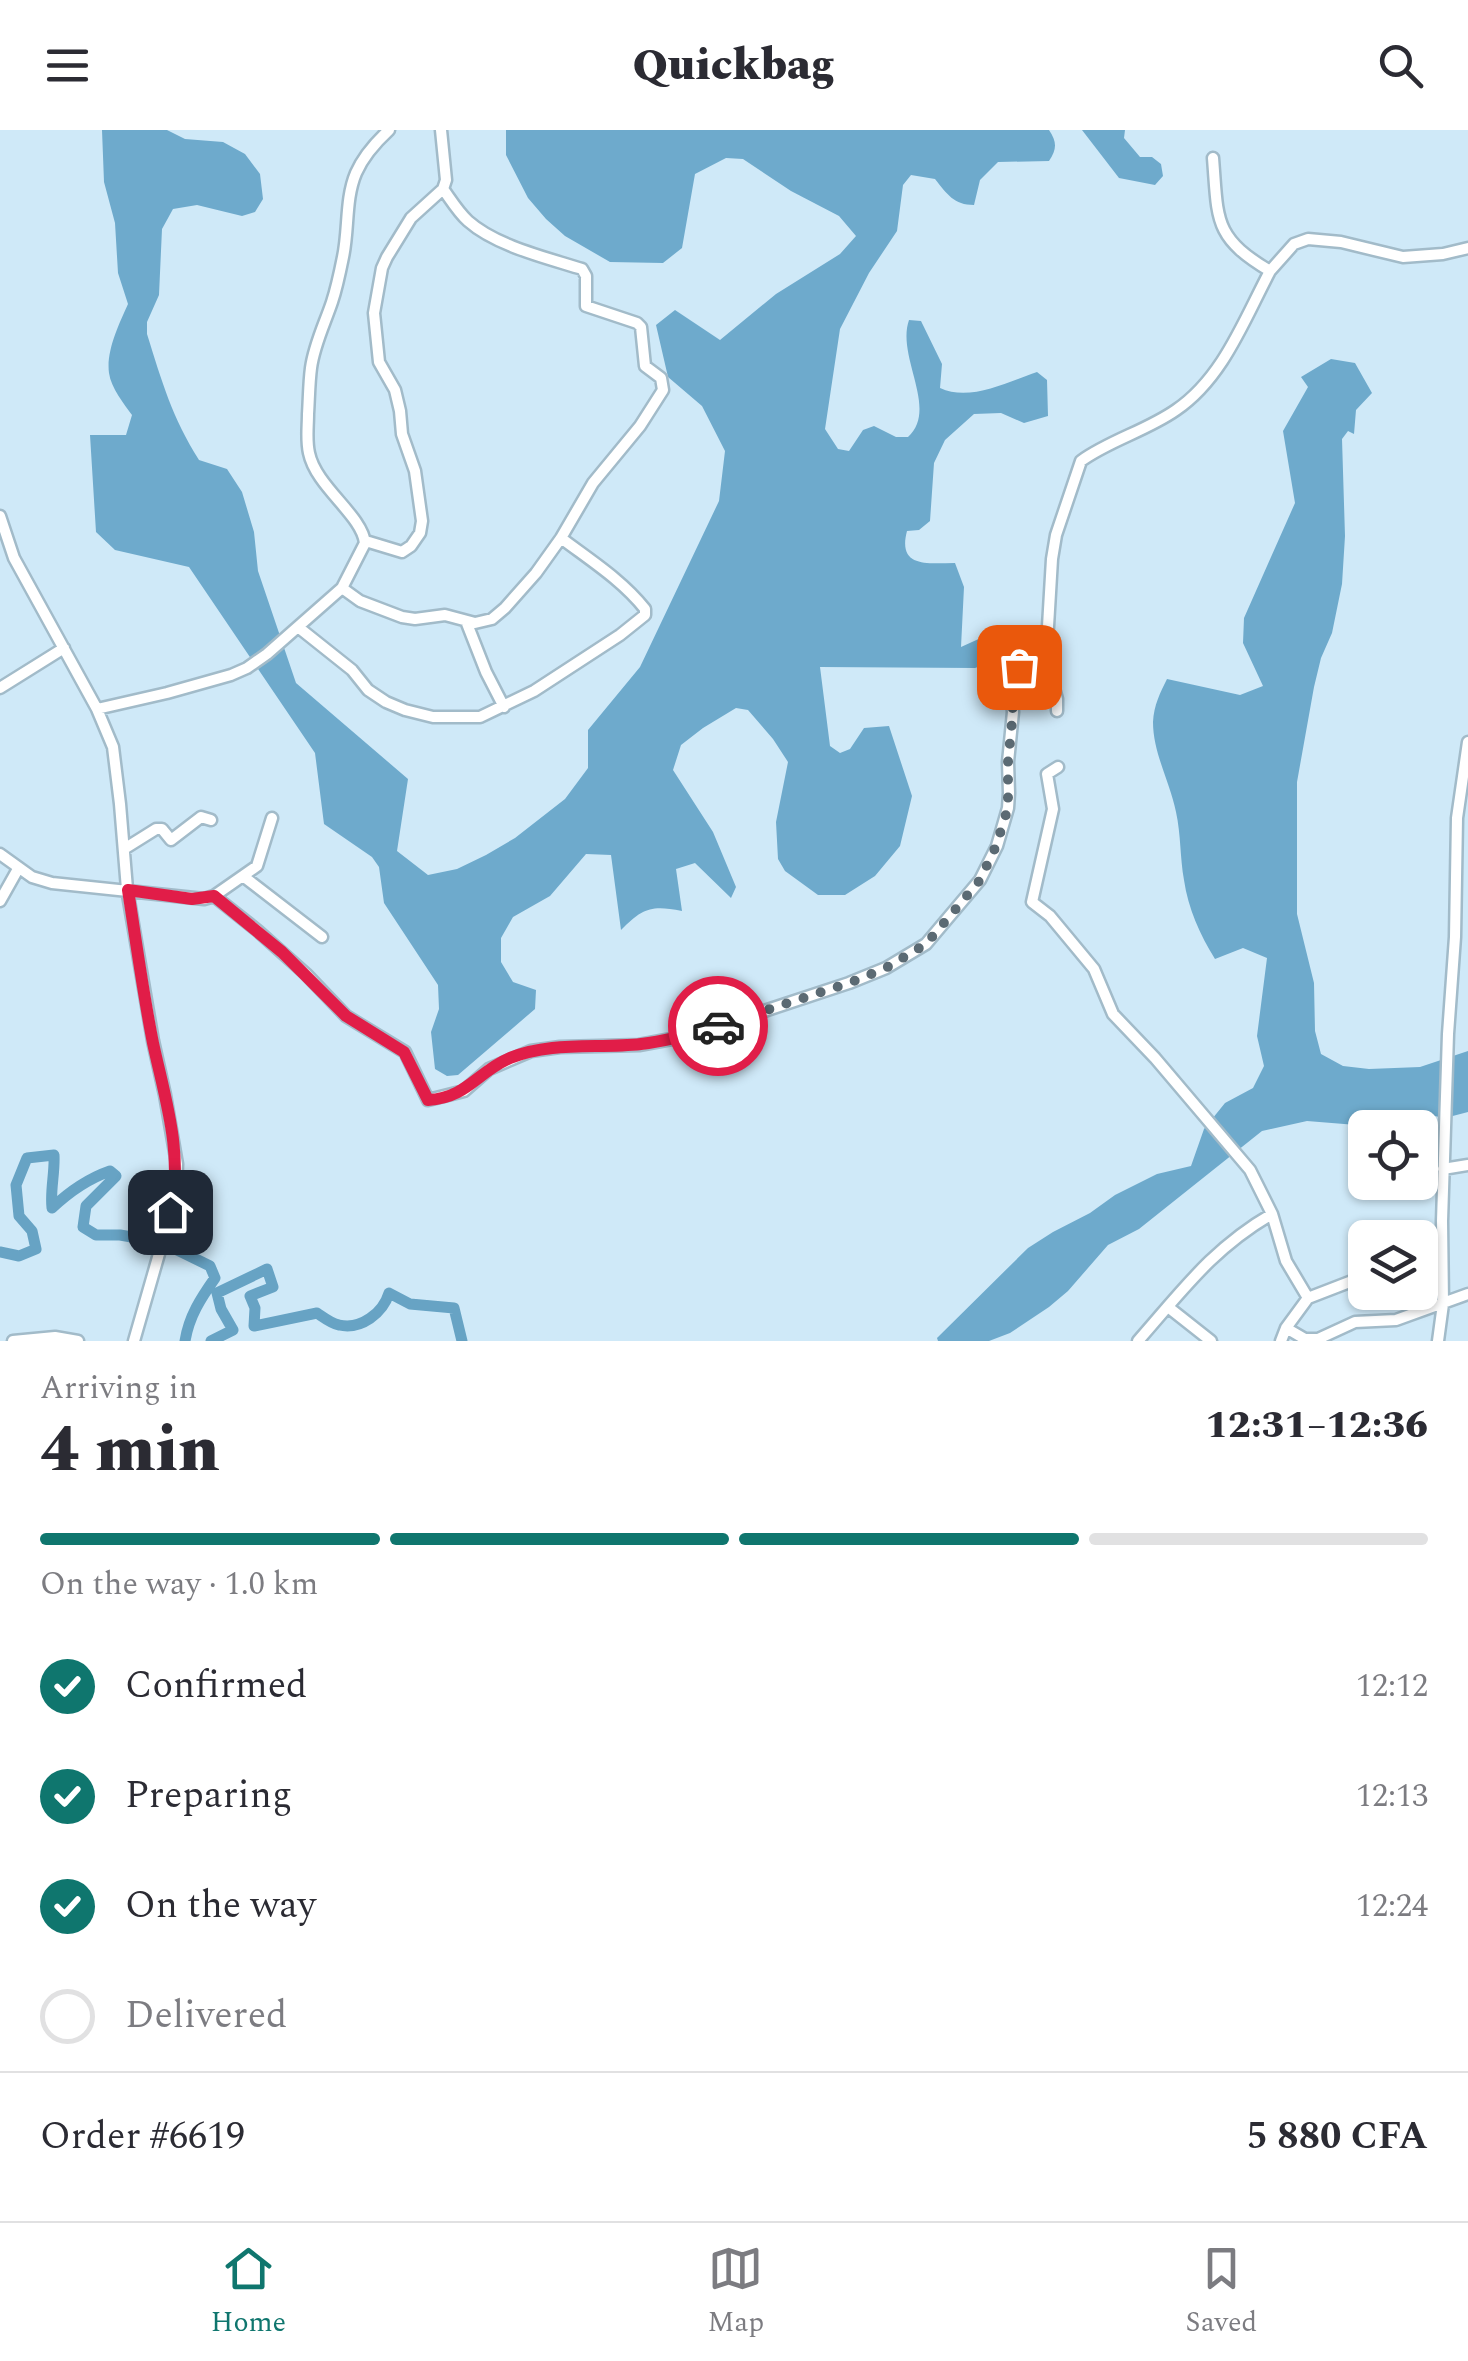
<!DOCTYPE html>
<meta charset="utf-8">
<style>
body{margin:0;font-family:Spectral,serif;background:#f2f2f3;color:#2b2b33;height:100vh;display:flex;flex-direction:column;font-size:38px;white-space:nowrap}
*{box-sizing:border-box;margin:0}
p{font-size:32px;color:#7c7c81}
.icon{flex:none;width:55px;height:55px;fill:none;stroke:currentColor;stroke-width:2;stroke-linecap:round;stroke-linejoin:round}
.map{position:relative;height:1211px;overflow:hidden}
.details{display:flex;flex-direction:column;background:#fff;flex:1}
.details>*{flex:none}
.tools{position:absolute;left:1348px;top:980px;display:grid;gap:20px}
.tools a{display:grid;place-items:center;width:90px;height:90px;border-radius:15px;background:#fff;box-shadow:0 2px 8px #0004;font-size:50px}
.pin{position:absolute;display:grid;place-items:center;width:85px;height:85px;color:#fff;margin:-42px;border-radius:20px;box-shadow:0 5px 15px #0006}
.courier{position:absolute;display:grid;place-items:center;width:100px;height:100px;margin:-50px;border:8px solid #e11d48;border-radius:50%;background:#fff;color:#222;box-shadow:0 2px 12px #0007}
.overview em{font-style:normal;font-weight:800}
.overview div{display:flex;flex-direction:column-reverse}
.overview{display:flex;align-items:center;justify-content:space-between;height:170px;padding:0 40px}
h1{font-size:65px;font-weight:800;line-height:75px}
.bar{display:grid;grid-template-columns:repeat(4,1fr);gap:15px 10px;align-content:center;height:120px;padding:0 40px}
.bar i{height:12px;border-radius:8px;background:#e1e1e2}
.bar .selected{background:#0f766e}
.bar p{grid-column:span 4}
.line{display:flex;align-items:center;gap:25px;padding:0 40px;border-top:2px solid #e1e1e2}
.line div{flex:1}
ol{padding:0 40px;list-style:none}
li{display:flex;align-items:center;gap:30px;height:110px}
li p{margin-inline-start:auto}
li .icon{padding:10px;border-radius:50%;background:#0f766e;color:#fff;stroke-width:4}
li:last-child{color:#7c7c81}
li i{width:55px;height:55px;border:5px solid #e1e1e2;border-radius:50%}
header{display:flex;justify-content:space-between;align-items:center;height:130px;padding:0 40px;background:#fff;font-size:45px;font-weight:800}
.menu{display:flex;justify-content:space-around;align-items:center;height:140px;border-top:2px solid #e1e1e2;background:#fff;font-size:28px;color:#7c7c81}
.menu a{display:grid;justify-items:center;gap:5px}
.menu .selected{color:#0f766e}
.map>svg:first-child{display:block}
.forest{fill:#6eaacc}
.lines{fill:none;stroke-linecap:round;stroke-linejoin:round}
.river{stroke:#67a3c4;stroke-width:11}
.minor-casing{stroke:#a2bbc9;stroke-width:15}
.minor{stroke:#fff;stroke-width:10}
.done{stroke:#5b6a73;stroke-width:10;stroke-dasharray:0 18}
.route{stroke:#e11d48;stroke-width:12}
</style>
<header><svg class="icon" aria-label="menu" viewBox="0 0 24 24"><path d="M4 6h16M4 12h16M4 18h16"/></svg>Quickbag<svg class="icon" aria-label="search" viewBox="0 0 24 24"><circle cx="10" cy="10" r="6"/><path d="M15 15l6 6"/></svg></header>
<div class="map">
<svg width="1468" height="1211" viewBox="0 0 1468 1211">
<rect width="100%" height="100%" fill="#cfe9f8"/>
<path class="forest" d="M 102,0 L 167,0 L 185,9 L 223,12 L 245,24 L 260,44 L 263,69 L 255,82 L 242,86 L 197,75 L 173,79 L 162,99 L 159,165 L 147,192 L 147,204 C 162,252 172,287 199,330 L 227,339 L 242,362 L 254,402 L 258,441 L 296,553 L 408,649 L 397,721 L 428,745 L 457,739 L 486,725 L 515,708 L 565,669 L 588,638 L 588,600 L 640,537 L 719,371 L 725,321 L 702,276 L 668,247 L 656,195 L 675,180 L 720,210 L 776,164 L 840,124 L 856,106 L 839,86 L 791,61 L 743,29 L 726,28 L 695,44 L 682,118 L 663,133 L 610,132 L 565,106 L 546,89 L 528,68 L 506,25 L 506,0 L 1049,0 C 1057,12 1057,19 1049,31 L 998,32 L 980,50 L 974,75 C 954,75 947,64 935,49 L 911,45 L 903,55 L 897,101 L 869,143 L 840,199 L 825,299 L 838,319 L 849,321 L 863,300 L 874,296 L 896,307 L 908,307 C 939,279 896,227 909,190 L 921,191 L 942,234 L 940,258 C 970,272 1007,252 1037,242 L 1047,250 L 1048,286 L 1024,293 L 1001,283 L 974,284 L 945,310 L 934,333 L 930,391 L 919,400 L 907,401 C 897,439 929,433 955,433 L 964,457 L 961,517 L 994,502 L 1002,511 C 999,531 992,532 975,538 L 820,537 L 830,616 L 840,623 L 850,619 L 864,598 L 889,596 L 912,666 L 900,716 L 875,746 L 845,765 L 818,765 L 785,741 L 778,729 L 776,692 L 788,632 L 773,609 L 748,580 L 736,578 L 703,598 L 681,615 L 673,640 L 713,702 L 736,757 L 731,768 L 695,733 L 676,739 L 682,781 C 651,775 643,778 621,800 L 611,725 L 586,724 L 550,766 L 513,787 L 501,808 L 501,832 L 513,852 L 536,860 L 535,879 L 458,945 L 447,946 L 435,939 L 431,902 L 439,879 L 438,855 L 384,773 L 379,737 L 372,727 L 324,694 L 315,623 L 189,437 L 115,420 L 96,402 L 90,305 L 126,305 L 132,285 C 124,274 111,258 109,243 C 106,221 119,194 128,174 L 118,143 L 115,93 L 104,52 Z
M 1082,0 L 1125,0 L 1124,8 L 1140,27 L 1152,27 L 1161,34 L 1163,46 L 1155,55 L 1119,48 Z
M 1331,229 L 1355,233 L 1372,263 L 1356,280 L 1354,304 L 1348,301 L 1342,309 L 1345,406 L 1342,454 L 1332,503 L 1321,528 L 1314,557 L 1297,652 L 1297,784 L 1314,853 L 1315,901 L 1321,924 L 1343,936 L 1369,939 L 1420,937 L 1468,921 L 1468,982 L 1445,988 L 1424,984 L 1381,997 L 1307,991 L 1262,1001 L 1139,1099 L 1108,1115 L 1068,1161 L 1049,1177 L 1010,1203 L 989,1211 L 938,1211 L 937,1208 L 1028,1118 L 1053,1102 L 1090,1083 L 1115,1065 L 1157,1044 L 1191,1036 L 1204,999 L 1225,973 L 1253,958 L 1264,936 L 1257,906 L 1267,828 L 1243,818 L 1215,829 C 1200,805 1188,778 1184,750 C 1180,728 1181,705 1176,682 C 1170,652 1153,623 1153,592 C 1154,575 1160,563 1167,549 L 1240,565 L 1263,556 L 1243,513 L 1244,488 L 1295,373 L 1283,301 L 1308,257 L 1301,247 Z"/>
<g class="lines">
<path class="river" d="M 0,1122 L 19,1126 L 36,1119 L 32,1101 L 19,1086 L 16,1055 L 27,1028 L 54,1025 C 55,1043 50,1060 52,1078 C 70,1061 87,1049 110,1041 L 116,1046 L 86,1076 L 83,1097 L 96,1105 L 120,1105 L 161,1112 L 210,1136 L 215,1148 C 201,1168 189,1186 185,1211
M 211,1211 L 233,1200 L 221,1179 L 217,1163 L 267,1139 L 273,1157 L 250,1166 L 255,1178 L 254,1196 L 317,1183 C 323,1187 332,1194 339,1195 C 361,1200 383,1183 389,1163 L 410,1174 L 454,1178 L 462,1211"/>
<g class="minor-casing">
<path id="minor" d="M 1213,28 C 1218,90 1213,107 1270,141
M 0,386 L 14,428 L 97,579 L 113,617 L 120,674 L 127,759 L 153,911 L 165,965 L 177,1034 L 176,1059 L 171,1082 L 134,1211
M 365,413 C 362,385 316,357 309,323 C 306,310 308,297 308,284 C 309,269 309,253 311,238 C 314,215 325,193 332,172 C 337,157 340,142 343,127 C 349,99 345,69 356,43 C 363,27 376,12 389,0
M 342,458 L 360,471 L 402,487 L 415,489 L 445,485 L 475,493 L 492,489 L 505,478 L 536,443 L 561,408 L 593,353 L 640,296 L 663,260 L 661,248 L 645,236 L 641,197 L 637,193 L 586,176 L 586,146 L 582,139 C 547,128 496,116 468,91 C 458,82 451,70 443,59
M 466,491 L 486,542 L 504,577
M 298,497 L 352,540 L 368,560 L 386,572 L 405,580 L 433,587 L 480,587 L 534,561 L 620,505 L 645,485 L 645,479 C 622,450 590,430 561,408
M 0,558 L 64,518
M 97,579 L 167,563 L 231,545 L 247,538 L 267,524 L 342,458 L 365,413 L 369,412 L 402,422 L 411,416 L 420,403 L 422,391 L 415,341 L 402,304 L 400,281 L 395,260 L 379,232 L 374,183 L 382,138 L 387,127 L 411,88 L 443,59 L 446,50 L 441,0
M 1057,581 L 1057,569 L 1046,530 L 1052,429 L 1056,405 L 1081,331 C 1110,310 1146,301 1176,280 C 1223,248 1244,190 1270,141 L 1294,114 L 1308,109 L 1341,112 L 1403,127 L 1443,124 L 1468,118
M 1058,637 L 1047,644 L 1053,679 L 1032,772 L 1050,786 L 1094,839 L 1113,884 L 1155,928 L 1250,1040 L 1272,1084 L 1286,1131 L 1308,1168 L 1286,1198 L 1281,1211
M 124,719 L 156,699 L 162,699 L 171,710 L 201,687 L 211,690
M 0,724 L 32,747 L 52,753 L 204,769 L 214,766 L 257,736 L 272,688
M 243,746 L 322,807
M 214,766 L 258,801 L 306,844 L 346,886 L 405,922 L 428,970 L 464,961 L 489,939 L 531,921 L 560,917 L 639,915 L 677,908 L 722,895 L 849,853 L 886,838 L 926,814 L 980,750 L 997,716 L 1008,678 L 1009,663 L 1008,632 L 1013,582 L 1009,545 L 1019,537 L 1046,530
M 0,771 L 18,739
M 1443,1039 L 1468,1035
M 1420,1136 L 1442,1134
M 1308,1168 L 1365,1146
M 1168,1177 L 1211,1211
M 1286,1198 L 1305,1209 L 1318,1209 L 1355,1192 L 1396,1190 L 1468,1164
M 13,1211 L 55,1207 L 78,1211
M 1138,1211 C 1182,1161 1213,1118 1272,1084
M 1438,1211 L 1443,1174 L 1442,1091 L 1448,904 L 1455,807 L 1457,688 L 1468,612"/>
</g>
<use href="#minor" class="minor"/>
</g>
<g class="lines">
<path class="done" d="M 718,896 L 849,853 L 886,838 L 926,814 L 955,780 L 980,750 L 996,716 L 1008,678 L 1008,632 L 1013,582 L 1010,546 L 1019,537"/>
<path class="route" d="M 170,1082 C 184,1025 165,969 153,913 C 143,863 136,811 128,760 L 192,769 L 214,766 L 282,822 L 346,886 L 404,922 L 428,970 C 467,968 477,942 510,928 C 552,911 597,919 641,914 C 668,911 692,904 718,896"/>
</g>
</svg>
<div class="tools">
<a><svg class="icon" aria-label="locate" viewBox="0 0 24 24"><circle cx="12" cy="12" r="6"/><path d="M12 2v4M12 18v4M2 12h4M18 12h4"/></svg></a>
<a><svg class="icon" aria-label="layers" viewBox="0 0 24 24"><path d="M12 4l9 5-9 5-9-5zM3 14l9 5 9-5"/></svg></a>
</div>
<div class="pin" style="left:1019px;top:537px;background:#ea580c"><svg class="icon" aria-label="bag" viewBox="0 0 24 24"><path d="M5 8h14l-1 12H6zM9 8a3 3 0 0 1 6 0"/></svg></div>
<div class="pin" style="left:170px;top:1082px;background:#1f2937"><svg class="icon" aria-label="home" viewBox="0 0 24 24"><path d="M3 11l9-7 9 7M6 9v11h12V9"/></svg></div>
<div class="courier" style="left:718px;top:896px"><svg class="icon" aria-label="car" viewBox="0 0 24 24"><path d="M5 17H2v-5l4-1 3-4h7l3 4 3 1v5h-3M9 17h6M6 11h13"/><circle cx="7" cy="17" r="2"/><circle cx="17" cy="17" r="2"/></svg></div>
</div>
<section class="details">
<div class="overview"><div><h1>4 min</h1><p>Arriving in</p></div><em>12:31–12:36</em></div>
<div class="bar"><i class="selected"></i><i class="selected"></i><i class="selected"></i><i></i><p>On the way · 1.0 km</p></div>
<ol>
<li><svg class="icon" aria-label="check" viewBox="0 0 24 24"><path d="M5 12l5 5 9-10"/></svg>Confirmed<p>12:12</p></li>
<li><svg class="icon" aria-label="check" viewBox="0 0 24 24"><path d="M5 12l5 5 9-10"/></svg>Preparing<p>12:13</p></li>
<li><svg class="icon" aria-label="check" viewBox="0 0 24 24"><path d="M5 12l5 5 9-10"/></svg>On the way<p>12:24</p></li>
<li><i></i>Delivered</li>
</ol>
<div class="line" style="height:130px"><div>Order #6619</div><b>5 880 CFA</b></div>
</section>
<nav class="menu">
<a class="selected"><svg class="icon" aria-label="home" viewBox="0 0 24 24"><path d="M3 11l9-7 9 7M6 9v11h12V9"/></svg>Home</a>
<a><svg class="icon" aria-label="map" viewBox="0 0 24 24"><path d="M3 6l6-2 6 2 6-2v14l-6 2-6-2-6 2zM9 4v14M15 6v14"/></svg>Map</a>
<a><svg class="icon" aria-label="saved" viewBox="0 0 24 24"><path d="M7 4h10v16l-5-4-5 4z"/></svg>Saved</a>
</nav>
